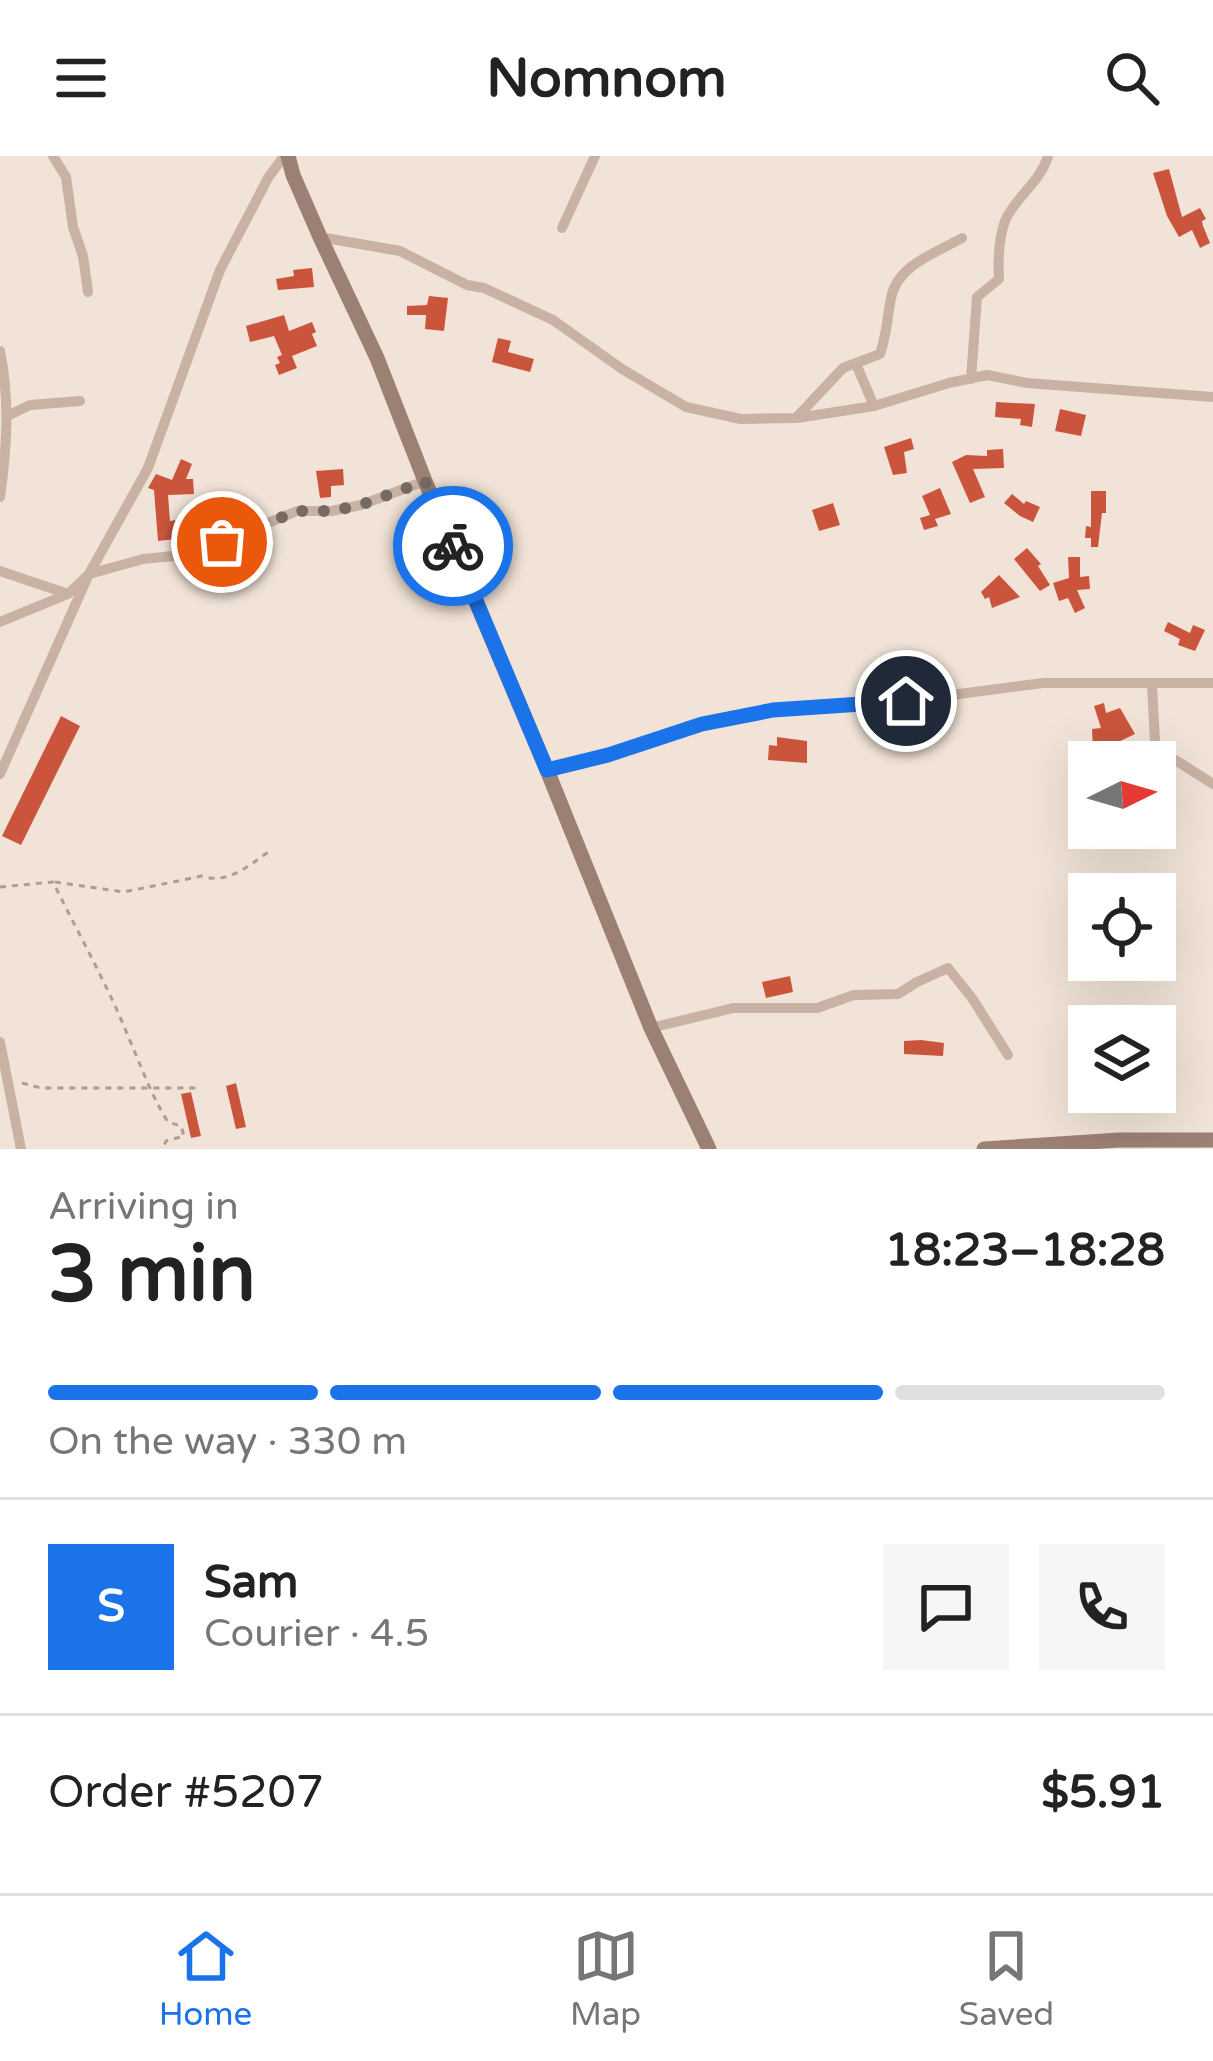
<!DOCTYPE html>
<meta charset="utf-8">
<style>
body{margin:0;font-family:"Varela Round",sans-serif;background:#f6f6f6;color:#222;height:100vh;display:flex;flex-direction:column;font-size:45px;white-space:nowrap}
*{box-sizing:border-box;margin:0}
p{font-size:39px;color:#767676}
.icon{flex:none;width:66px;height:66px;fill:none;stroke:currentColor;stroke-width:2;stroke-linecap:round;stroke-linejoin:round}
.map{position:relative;height:993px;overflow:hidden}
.panel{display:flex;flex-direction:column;background:#fff;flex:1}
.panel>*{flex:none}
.needle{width:78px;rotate:85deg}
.controls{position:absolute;left:1068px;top:585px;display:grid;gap:24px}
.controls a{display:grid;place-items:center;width:108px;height:108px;border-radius:0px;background:#fff;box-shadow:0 12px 48px #0002;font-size:60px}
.pin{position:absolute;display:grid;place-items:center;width:102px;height:102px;color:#fff;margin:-51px;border:6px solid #fff;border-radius:50%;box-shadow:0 3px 12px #0007}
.courier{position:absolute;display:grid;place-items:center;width:120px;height:120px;margin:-60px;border:9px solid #1a73e8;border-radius:50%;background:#fff;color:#222;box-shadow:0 3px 15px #0007}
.overview em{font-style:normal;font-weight:700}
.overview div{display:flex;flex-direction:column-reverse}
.overview{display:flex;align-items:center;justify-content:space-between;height:204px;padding:0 48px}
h1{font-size:78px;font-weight:700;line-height:90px}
.bar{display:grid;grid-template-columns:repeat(4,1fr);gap:18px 12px;align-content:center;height:144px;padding:0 48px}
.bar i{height:15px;border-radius:9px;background:#e0e0e0}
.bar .current{background:#1a73e8}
.bar p{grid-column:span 4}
.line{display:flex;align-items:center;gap:30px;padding:0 48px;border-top:3px solid #e0e0e0}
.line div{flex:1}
.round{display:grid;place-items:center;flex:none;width:126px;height:126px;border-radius:0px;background:#f6f6f6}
header{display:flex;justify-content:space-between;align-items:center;height:156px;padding:0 48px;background:#fff;font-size:54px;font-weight:700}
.dock{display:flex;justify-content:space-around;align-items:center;height:168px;border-top:3px solid #e0e0e0;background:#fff;font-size:33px;color:#767676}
.dock a{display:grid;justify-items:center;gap:6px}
.dock .current{color:#1a73e8}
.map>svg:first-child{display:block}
.building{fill:#ca553c}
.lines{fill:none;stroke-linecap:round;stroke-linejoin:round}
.path{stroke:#b59b8d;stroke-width:3;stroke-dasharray:6 6;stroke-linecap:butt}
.street{stroke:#c9b2a3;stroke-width:10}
.secondary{stroke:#9d8074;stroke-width:15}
.done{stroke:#766a63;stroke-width:12;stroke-dasharray:0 21.6}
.route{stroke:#1a73e8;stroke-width:15}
</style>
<header><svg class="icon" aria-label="menu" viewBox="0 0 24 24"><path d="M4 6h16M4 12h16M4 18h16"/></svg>Nomnom<svg class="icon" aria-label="search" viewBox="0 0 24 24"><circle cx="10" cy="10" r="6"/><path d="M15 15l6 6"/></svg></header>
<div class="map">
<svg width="1213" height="993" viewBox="0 0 1213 993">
<rect width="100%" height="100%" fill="#f1e3d7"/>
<path class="building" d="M 1169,13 L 1182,61 L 1200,52 L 1206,63 L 1202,65 L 1203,70 L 1210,87 L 1200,92 L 1192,74 L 1179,81 L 1167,60 L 1153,17 Z
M 312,112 L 314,131 L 278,134 L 276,123 L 294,120 L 293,114 Z
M 429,140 L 448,142 L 444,175 L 425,173 L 426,159 L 407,159 L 407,150 L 427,149 Z
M 284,159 L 289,175 L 312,166 L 316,176 L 312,178 L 317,190 L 292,200 L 297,212 L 279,219 L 275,209 L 280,207 L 277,201 L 282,199 L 274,180 L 250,186 L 246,170 Z
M 498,182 L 511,185 L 508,196 L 534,203 L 530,216 L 492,206 Z
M 996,246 L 1035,248 L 1032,271 L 1020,269 L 1021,263 L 995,261 Z
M 1060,253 L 1086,259 L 1081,280 L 1055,275 Z
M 911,282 L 914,293 L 904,296 L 907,317 L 893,319 L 884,291 Z
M 1003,293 L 1004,312 L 973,313 L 985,341 L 970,347 L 952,306 L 966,299 L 987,300 L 987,294 Z
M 181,303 L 192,308 L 186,323 L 193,323 L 194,338 L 168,339 L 170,365 L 175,364 L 176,369 L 200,367 L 202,382 L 186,387 L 185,382 L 158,385 L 154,334 L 148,332 L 156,318 L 172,324 Z
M 343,313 L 344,329 L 331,330 L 331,341 L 320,342 L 316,315 Z
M 940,332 L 951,358 L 935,363 L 938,370 L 924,374 L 920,362 L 930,359 L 922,340 Z
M 1091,335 L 1106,335 L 1106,357 L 1102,357 L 1098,391 L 1091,391 L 1091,382 L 1085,382 L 1086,370 L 1091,371 Z
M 1012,338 L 1024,348 L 1026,345 L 1040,351 L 1033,366 L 1020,360 L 1004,347 Z
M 833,347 L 840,369 L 819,375 L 812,354 Z
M 1027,392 L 1041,408 L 1038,410 L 1050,429 L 1040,435 L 1014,403 Z
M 1068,401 L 1080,401 L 1080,421 L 1089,420 L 1090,433 L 1077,434 L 1085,452 L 1075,457 L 1068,442 L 1059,445 L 1053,427 L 1069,422 Z
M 999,419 L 1020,441 L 992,452 L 989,441 L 985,443 L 981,436 Z
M 1168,466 L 1190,477 L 1193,469 L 1205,474 L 1195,495 L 1178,489 L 1180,483 L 1164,475 Z
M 1104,547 L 1106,557 L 1120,552 L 1135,578 L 1112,589 L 1112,592 L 1093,593 L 1092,573 L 1101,572 L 1094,550 Z
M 61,560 L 80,570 L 21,689 L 2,680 Z
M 777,581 L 807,585 L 807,607 L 768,604 L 769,589 L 777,590 Z
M 790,820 L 793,836 L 766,842 L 762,826 Z
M 921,884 L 944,887 L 943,900 L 904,898 L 904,885 Z
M 236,927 L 246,971 L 236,973 L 226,930 Z
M 191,936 L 201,980 L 191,982 L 181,938 Z"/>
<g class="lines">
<path class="path" d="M 55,726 L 124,736 L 202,720 C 228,729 249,709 270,695
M 0,731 L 53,726 C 78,777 107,828 128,880 C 141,910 151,939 168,966 L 181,970 L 184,980 L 166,985 L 163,993
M 22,927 L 41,932 L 200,932"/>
<path class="street" d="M 53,0 L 66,21 L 73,71 L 83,100 L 88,136
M 562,72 L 595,0
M 320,81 L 400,95 L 467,129 L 484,132 L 553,164 L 622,213 L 686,251 L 741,263 L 796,262 L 843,212 L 880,198 C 887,178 887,162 891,142 C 897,109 936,97 962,82
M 0,195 C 10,244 7,291 0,341
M 856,208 L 874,250
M 971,223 L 977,141 L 999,123 C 998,106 999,82 1005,65 C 1015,41 1040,27 1048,0
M 7,260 L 30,249 L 80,245
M 797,262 L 874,250 L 949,227 L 987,219 L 1027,227 L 1213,241
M 0,415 L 68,438
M 0,466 L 68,438 L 89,418 L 143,403 L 183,399 L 222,386 L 297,355 L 332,355 L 361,349 L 425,325
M 1152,529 L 1155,586 L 1166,598 L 1213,628
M 547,614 L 608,599 L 702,568 L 773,554 L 906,545 L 1043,527 L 1213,527
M 0,618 L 89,418 L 148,312 L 220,114 L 268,22 L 284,0
M 651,872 L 733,852 L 817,852 L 854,839 L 898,838 L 917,826 L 948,812 L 972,842 L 1008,899
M 0,886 L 21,993"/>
<path class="secondary" d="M 288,0 L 293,19 L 320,81 L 377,202 L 425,325 L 547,614 L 651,872 L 709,993
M 984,993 L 1119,984 L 1213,984"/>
</g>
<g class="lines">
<path class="done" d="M 222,386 L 297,355 L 332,355 L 361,349 L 425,325 L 453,390"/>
<path class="route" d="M 453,390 L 547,614 L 608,599 L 702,568 L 773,554 L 906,545"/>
</g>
</svg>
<div class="controls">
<a><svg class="needle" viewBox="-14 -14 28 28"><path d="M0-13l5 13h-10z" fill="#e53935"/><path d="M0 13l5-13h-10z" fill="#767676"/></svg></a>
<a><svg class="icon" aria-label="locate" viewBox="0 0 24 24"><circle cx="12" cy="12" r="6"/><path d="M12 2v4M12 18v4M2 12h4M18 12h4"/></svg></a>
<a><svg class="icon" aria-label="layers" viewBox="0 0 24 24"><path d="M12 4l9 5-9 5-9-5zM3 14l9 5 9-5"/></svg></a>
</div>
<div class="pin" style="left:222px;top:386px;background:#ea580c"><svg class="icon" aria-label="bag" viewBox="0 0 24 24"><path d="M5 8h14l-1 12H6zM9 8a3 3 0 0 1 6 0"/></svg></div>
<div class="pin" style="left:906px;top:545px;background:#1f2937"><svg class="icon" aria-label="home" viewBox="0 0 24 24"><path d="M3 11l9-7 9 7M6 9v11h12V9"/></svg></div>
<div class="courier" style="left:453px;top:390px"><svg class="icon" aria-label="bike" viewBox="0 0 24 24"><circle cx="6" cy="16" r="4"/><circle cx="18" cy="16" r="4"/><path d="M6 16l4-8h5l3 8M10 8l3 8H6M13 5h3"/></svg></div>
</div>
<section class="panel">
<div class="overview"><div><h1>3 min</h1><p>Arriving in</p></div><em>18:23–18:28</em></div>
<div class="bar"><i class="current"></i><i class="current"></i><i class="current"></i><i></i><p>On the way · 330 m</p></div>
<div class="line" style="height:216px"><b class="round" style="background:#1a73e8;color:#fff">S</b><div><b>Sam</b><p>Courier · 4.5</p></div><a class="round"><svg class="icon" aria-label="chat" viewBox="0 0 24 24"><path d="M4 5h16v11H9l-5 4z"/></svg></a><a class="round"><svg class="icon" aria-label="phone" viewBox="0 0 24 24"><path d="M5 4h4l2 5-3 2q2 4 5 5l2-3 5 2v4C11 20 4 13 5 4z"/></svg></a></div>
<div class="line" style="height:156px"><div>Order #5207</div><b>$5.91</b></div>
</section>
<nav class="dock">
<a class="current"><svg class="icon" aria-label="home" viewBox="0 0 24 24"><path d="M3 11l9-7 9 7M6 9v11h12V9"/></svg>Home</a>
<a><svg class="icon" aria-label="map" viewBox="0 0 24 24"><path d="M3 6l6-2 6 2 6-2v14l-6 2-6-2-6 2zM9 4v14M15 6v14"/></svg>Map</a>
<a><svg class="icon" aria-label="saved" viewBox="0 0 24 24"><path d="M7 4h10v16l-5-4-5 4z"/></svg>Saved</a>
</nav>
